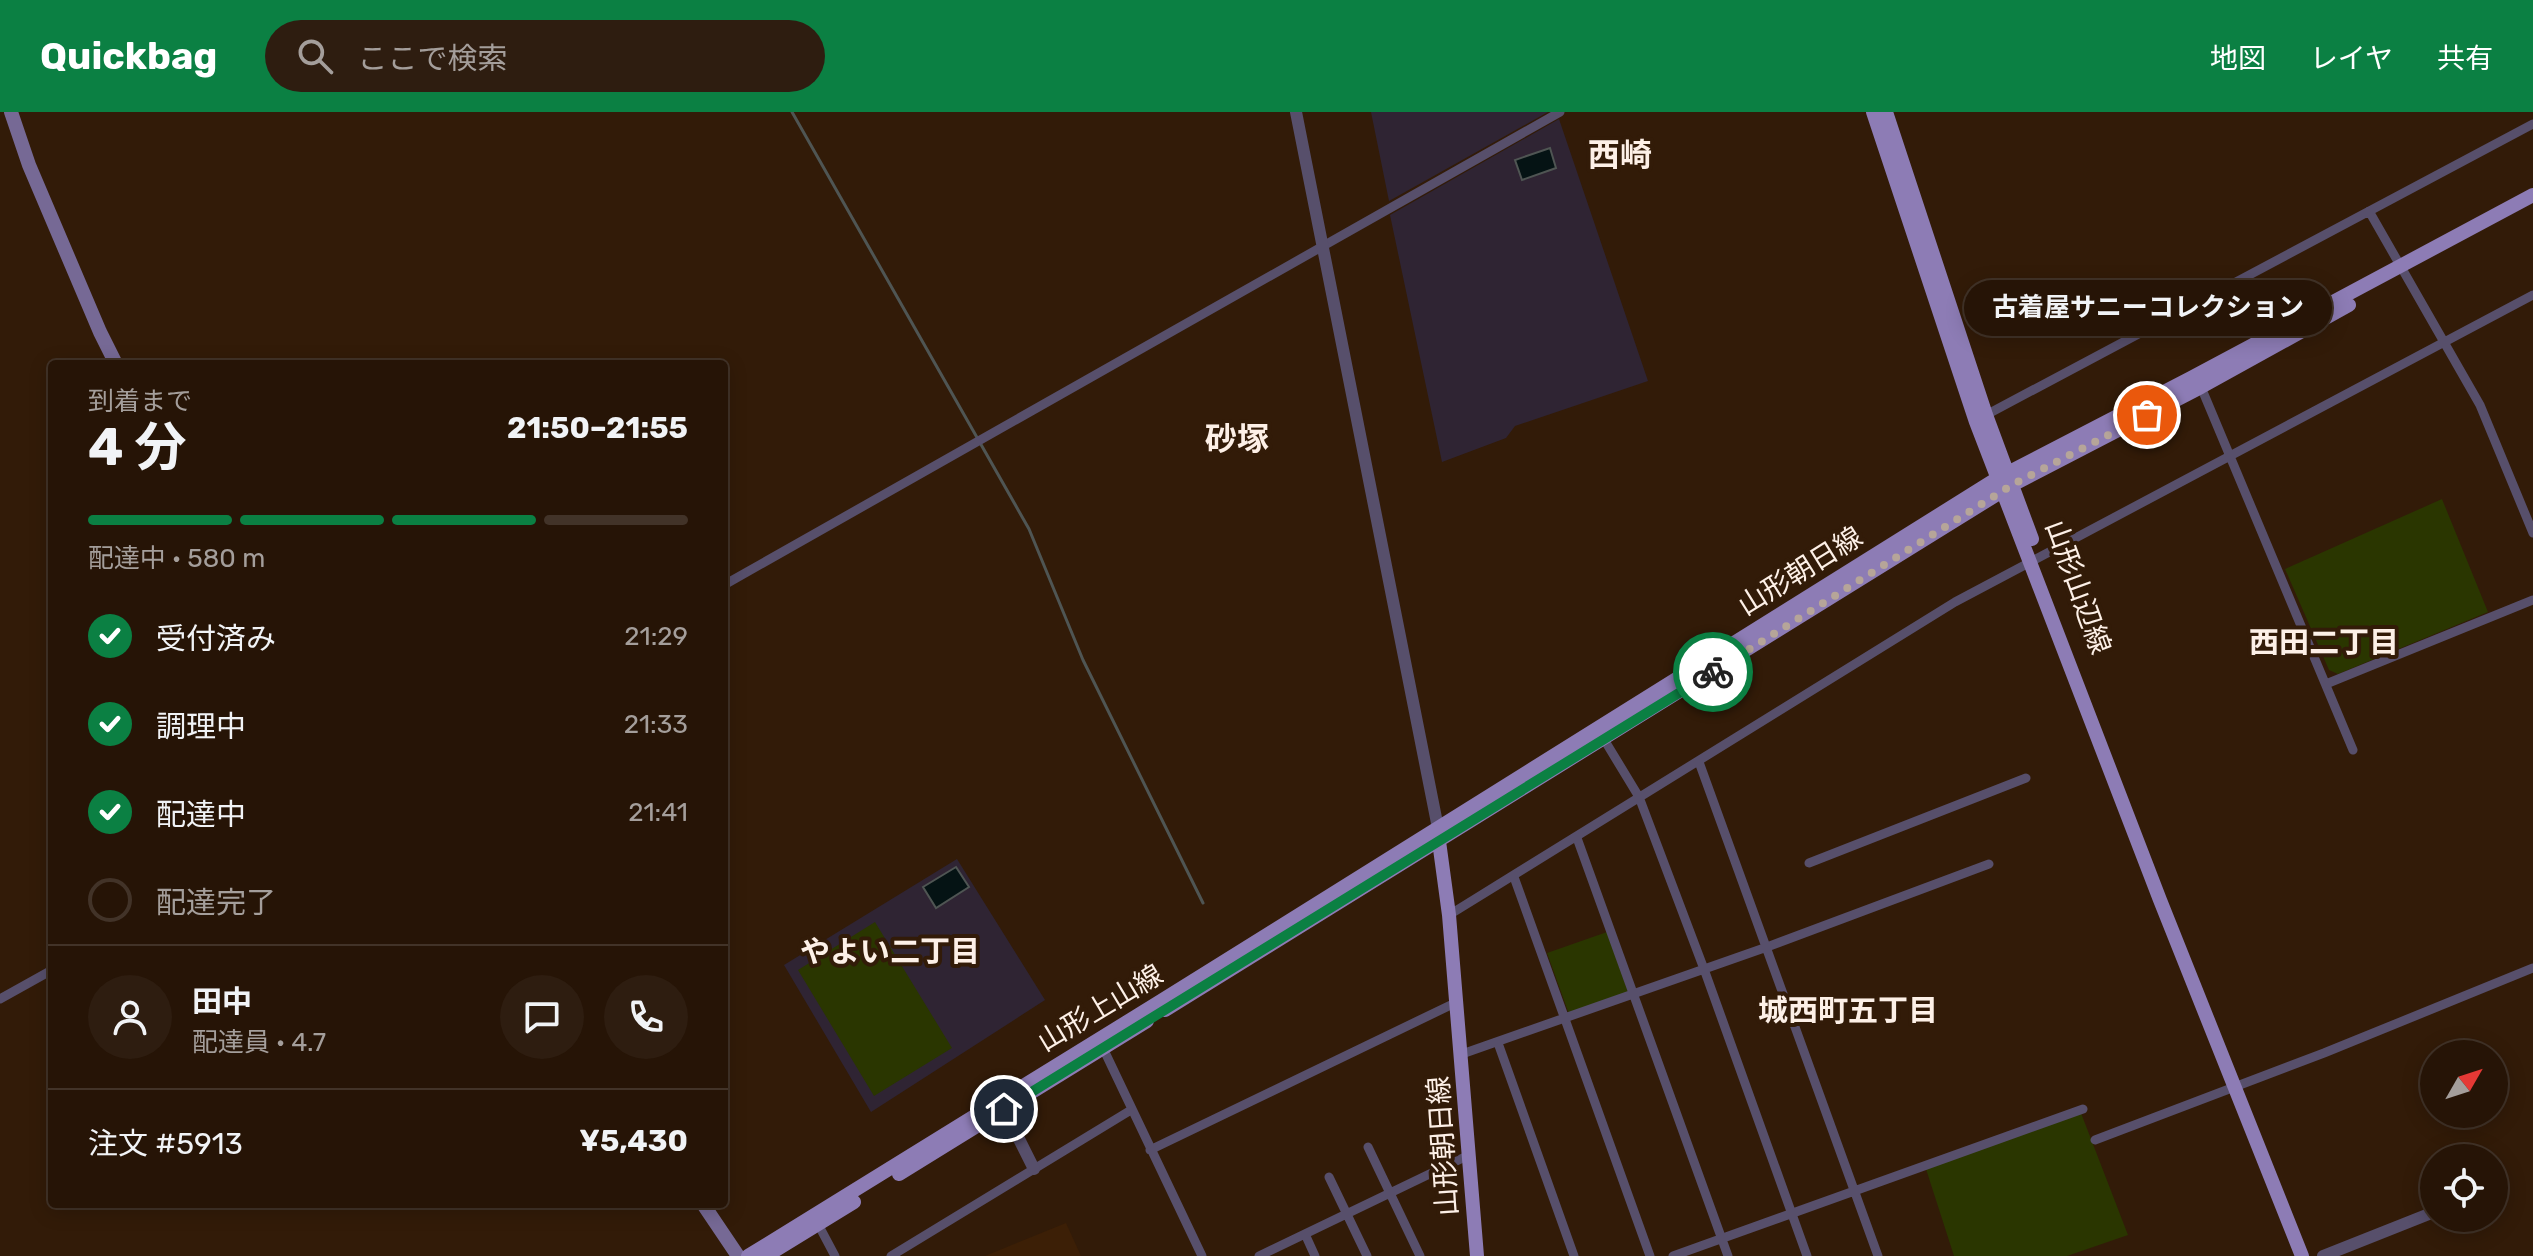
<!DOCTYPE html>
<html lang="ja">
<meta charset="utf-8">
<style>
body{margin:0;font-family:Rubik,"Noto Sans JP",sans-serif;background:#2e1d10;color:#f1f3f6;height:100vh;display:flex;flex-direction:column;font-size:30px;white-space:nowrap}
*{box-sizing:border-box;margin:0}
p{font-size:26px;color:#a49e9b}
.icon{flex:none;width:44px;height:44px;fill:none;stroke:currentColor;stroke-width:2;stroke-linecap:round;stroke-linejoin:round}
.map{position:relative;flex:1;overflow:hidden}
.panel{position:absolute;left:48px;top:248px;width:680px;height:848px;display:flex;flex-direction:column;background:#261406;border-radius:8px;box-shadow:0 4px 20px #0003,0 0 0 2px #423328}
.panel>*{flex:none}
.needle{width:52px;rotate:51deg}
.tools{position:absolute;left:2420px;top:928px;display:grid;gap:16px}
.tools a{display:grid;place-items:center;width:88px;height:88px;border-radius:50%;background:#261406;box-shadow:0 4px 20px #0003,0 0 0 2px #423328;font-size:40px}
.pin{position:absolute;display:grid;place-items:center;width:68px;height:68px;color:#fff;margin:-34px;border:4px solid #fff;border-radius:50%;box-shadow:0 2px 8px #0007}
.courier{position:absolute;display:grid;place-items:center;width:80px;height:80px;margin:-40px;border:6px solid #0b8043;border-radius:50%;background:#fff;color:#222;box-shadow:0 2px 10px #0007}
.bubble{position:absolute;height:56px;border-radius:28px;background:#261406;box-shadow:0 4px 20px #0003,0 0 0 2px #423328;font-size:26px;font-weight:700;line-height:56px;text-align:center}
.summary em{font-style:normal;font-weight:700}
.summary div{display:flex;flex-direction:column-reverse}
.summary{display:flex;align-items:center;justify-content:space-between;height:136px;padding:0 40px}
h1{font-size:52px;font-weight:700;line-height:60px}
.bar{display:grid;grid-template-columns:repeat(4,1fr);gap:12px 8px;align-content:center;height:96px;padding:0 40px}
.bar i{height:10px;border-radius:6px;background:#423328}
.bar .selected{background:#0b8043}
.bar p{grid-column:span 4}
.line{display:flex;align-items:center;gap:20px;padding:0 40px;border-top:2px solid #423328}
.line div{flex:1}
.round{display:grid;place-items:center;flex:none;width:84px;height:84px;border-radius:42px;background:#2e1d10}
ol{padding:0 40px;list-style:none}
li{display:flex;align-items:center;gap:24px;height:88px}
li p{margin-inline-start:auto}
li .icon{padding:8px;border-radius:50%;background:#0b8043;color:#fff;stroke-width:4}
li:last-child{color:#a49e9b}
li i{width:44px;height:44px;border:4px solid #423328;border-radius:50%}
header{display:flex;align-items:center;gap:48px;box-sizing:border-box;height:112px;padding:0 40px;background:#0b8043;color:#fff}
header strong{font-size:38px}
nav{display:flex;gap:44px;margin-inline-start:auto;font-size:28px}
.search{width:560px;height:72px;background:#2e1d10;display:flex;align-items:center;gap:20px;box-sizing:border-box;padding:0 28px;border-radius:44px;color:#a49e9b;font-size:30px}
.map>svg:first-child{display:block}
.built{fill:#3c1f06}
.education{fill:#2f2433}
.green{fill:#2a3600}
.water{fill:#051314;stroke:#4f5553;stroke-width:2}
.lines{fill:none;stroke-linecap:round;stroke-linejoin:round}
.stream{stroke:#4f5553;stroke-width:3}
.minor{stroke:#574f6b;stroke-width:9}
.tertiary{stroke:#574f6b;stroke-width:12}
.secondary{stroke:#766995;stroke-width:14}
.primary{stroke:#8d7cb5;stroke-width:14}
.done{stroke:#b6a599;stroke-width:8;stroke-dasharray:0 14.4}
.route{stroke:#0b8043;stroke-width:10}
.labels{text-anchor:middle;dominant-baseline:central;stroke-width:8;stroke-linejoin:round;paint-order:stroke}
.street-label{font-size:28px;fill:#fdf0e7;stroke:#321b08}
.neighbourhood-label{font-size:30px;font-weight:bold;fill:#fdf0e7;stroke:#321b08}
.quarter-label{font-size:32px;font-weight:bold;fill:#fdf0e7;stroke:#321b08}
</style>
<header>
<strong>Quickbag</strong>
<div class="search"><svg class="icon" aria-label="search" viewBox="0 0 24 24"><circle cx="10" cy="10" r="6"/><path d="M15 15l6 6"/></svg>ここで検索</div>
<nav><a>地図</a><a>レイヤ</a><a>共有</a></nav>
</header>
<div class="map">
<svg width="2533" height="1144" viewBox="0 0 2533 1144">
<rect width="100%" height="100%" fill="#321b08"/>
<path class="built" d="M 1066,1111 L 1081,1144 L 985,1144 Z"/>
<path class="education" d="M 1371,0 L 1548,0 L 1389,89 Z
M 1559,7 L 1648,269 L 1515,314 L 1506,326 L 1442,350 L 1390,103 Z
M 957,747 L 1045,888 L 871,1000 L 784,853 Z"/>
<path class="green" d="M 2442,387 L 2488,500 L 2338,562 L 2329,558 L 2285,457 Z
M 875,810 L 952,936 L 874,984 L 798,858 Z
M 1607,820 L 1628,880 L 1569,902 L 1547,841 Z
M 2081,1001 L 2128,1123 L 2067,1144 L 1954,1144 L 1926,1057 Z"/>
<path class="water" d="M 1550,36 L 1556,56 L 1522,68 L 1515,48 Z
M 956,755 L 969,775 L 936,796 L 923,775 Z"/>
<g class="lines">
<path class="stream" d="M 792,0 L 1029,417 L 1083,548 L 1203,791"/>
<path class="minor" d="M 2369,99 L 2480,293 L 2533,421
M 2201,275 L 2353,638
M 1986,303 L 2533,12
M 724,473 L 1560,0
M 2326,572 L 2533,488
M 1602,624 L 1639,685 L 1704,857 L 1807,1144
M 1699,650 L 1878,1144
M 1577,726 L 1728,1144
M 1809,751 L 2026,666
M 1514,765 L 1650,1144
M 1449,803 L 1955,490 L 2533,183
M 0,887 L 52,858
M 1498,931 L 1574,1144
M 1103,936 L 1202,1144
M 1462,942 L 1767,835 L 1989,752
M 2095,1028 L 2324,941 L 2533,856
M 1368,1035 L 1420,1144
M 1150,1038 L 1457,890
M 1329,1065 L 1367,1144
M 818,1112 L 835,1144
M 1305,1122 L 1315,1144
M 891,1144 L 1131,998
M 1259,1144 L 1469,1043
M 1673,1144 L 2083,997"/>
<path class="tertiary" d="M 1296,0 L 1438,716
M 1004,997 L 1034,1057
M 2323,1144 L 2434,1100"/>
<path class="secondary" d="M 11,0 L 29,53 L 100,220 L 116,252
M 703,1092 L 738,1144"/>
<path class="primary" d="M 1873,0 L 1976,310 L 2160,788 L 2302,1144
M 1886,0 L 1986,303 L 2032,427
M 1438,722 L 1449,803 L 1477,1144
M 1165,898 L 2012,373 L 2201,275 L 2349,193
M 899,1062 L 1147,909
M 748,1144 L 1161,889 L 1998,366 L 2191,266 L 2533,83
M 766,1144 L 854,1090"/>
</g>
<g class="lines">
<path class="done" d="M 1713,560 L 2012,373 L 2147,303"/>
<path class="route" d="M 1004,997 L 1713,560"/>
</g>
<g class="labels">
<g class="street-label">
<text transform="translate(1800 459) rotate(-32)">山形朝日線</text>
<text transform="translate(2078 475) rotate(70)">山形山辺線</text>
<text transform="translate(1100 896) rotate(-31)">山形上山線</text>
<text transform="translate(1443 1034) rotate(-94)">山形朝日線</text>
</g>
<g class="neighbourhood-label">
<text x="2324" y="531">西田二丁目</text>
<text x="890" y="840">やよい二丁目</text>
<text x="1848" y="899">城西町五丁目</text>
</g>
<g class="quarter-label">
<text x="1620" y="43">西崎</text>
<text x="1237" y="327">砂塚</text>
</g>
</g>
</svg>
<div class="tools">
<a><svg class="needle" viewBox="-14 -14 28 28"><path d="M0-13l5 13h-10z" fill="#e53935"/><path d="M0 13l5-13h-10z" fill="#a49e9b"/></svg></a>
<a><svg class="icon" aria-label="locate" viewBox="0 0 24 24"><circle cx="12" cy="12" r="6"/><path d="M12 2v4M12 18v4M2 12h4M18 12h4"/></svg></a>
</div>
<div class="pin" style="left:2147px;top:303px;background:#ea580c"><svg class="icon" aria-label="bag" viewBox="0 0 24 24"><path d="M5 8h14l-1 12H6zM9 8a3 3 0 0 1 6 0"/></svg></div>
<div class="pin" style="left:1004px;top:997px;background:#1f2937"><svg class="icon" aria-label="home" viewBox="0 0 24 24"><path d="M3 11l9-7 9 7M6 9v11h12V9"/></svg></div>
<div class="courier" style="left:1713px;top:560px"><svg class="icon" aria-label="bike" viewBox="0 0 24 24"><circle cx="6" cy="16" r="4"/><circle cx="18" cy="16" r="4"/><path d="M6 16l4-8h5l3 8M10 8l3 8H6M13 5h3"/></svg></div>
<div class="bubble" style="left:1964px;top:168px;width:368px">古着屋サニーコレクション</div>
<section class="panel">
<div class="summary"><div><h1>4 分</h1><p>到着まで</p></div><em>21:50–21:55</em></div>
<div class="bar"><i class="selected"></i><i class="selected"></i><i class="selected"></i><i></i><p>配達中 · 580 m</p></div>
<ol>
<li><svg class="icon" aria-label="check" viewBox="0 0 24 24"><path d="M5 12l5 5 9-10"/></svg>受付済み<p>21:29</p></li>
<li><svg class="icon" aria-label="check" viewBox="0 0 24 24"><path d="M5 12l5 5 9-10"/></svg>調理中<p>21:33</p></li>
<li><svg class="icon" aria-label="check" viewBox="0 0 24 24"><path d="M5 12l5 5 9-10"/></svg>配達中<p>21:41</p></li>
<li><i></i>配達完了</li>
</ol>
<div class="line" style="height:144px"><a class="round"><svg class="icon" aria-label="person" viewBox="0 0 24 24"><circle cx="12" cy="8" r="4"/><path d="M4 21q1-7 8-7t8 7"/></svg></a><div><b>田中</b><p>配達員 · 4.7</p></div><a class="round"><svg class="icon" aria-label="chat" viewBox="0 0 24 24"><path d="M4 5h16v11H9l-5 4z"/></svg></a><a class="round"><svg class="icon" aria-label="phone" viewBox="0 0 24 24"><path d="M5 4h4l2 5-3 2q2 4 5 5l2-3 5 2v4C11 20 4 13 5 4z"/></svg></a></div>
<div class="line" style="height:104px"><div>注文 #5913</div><b>¥5,430</b></div>
</section>
</div>
